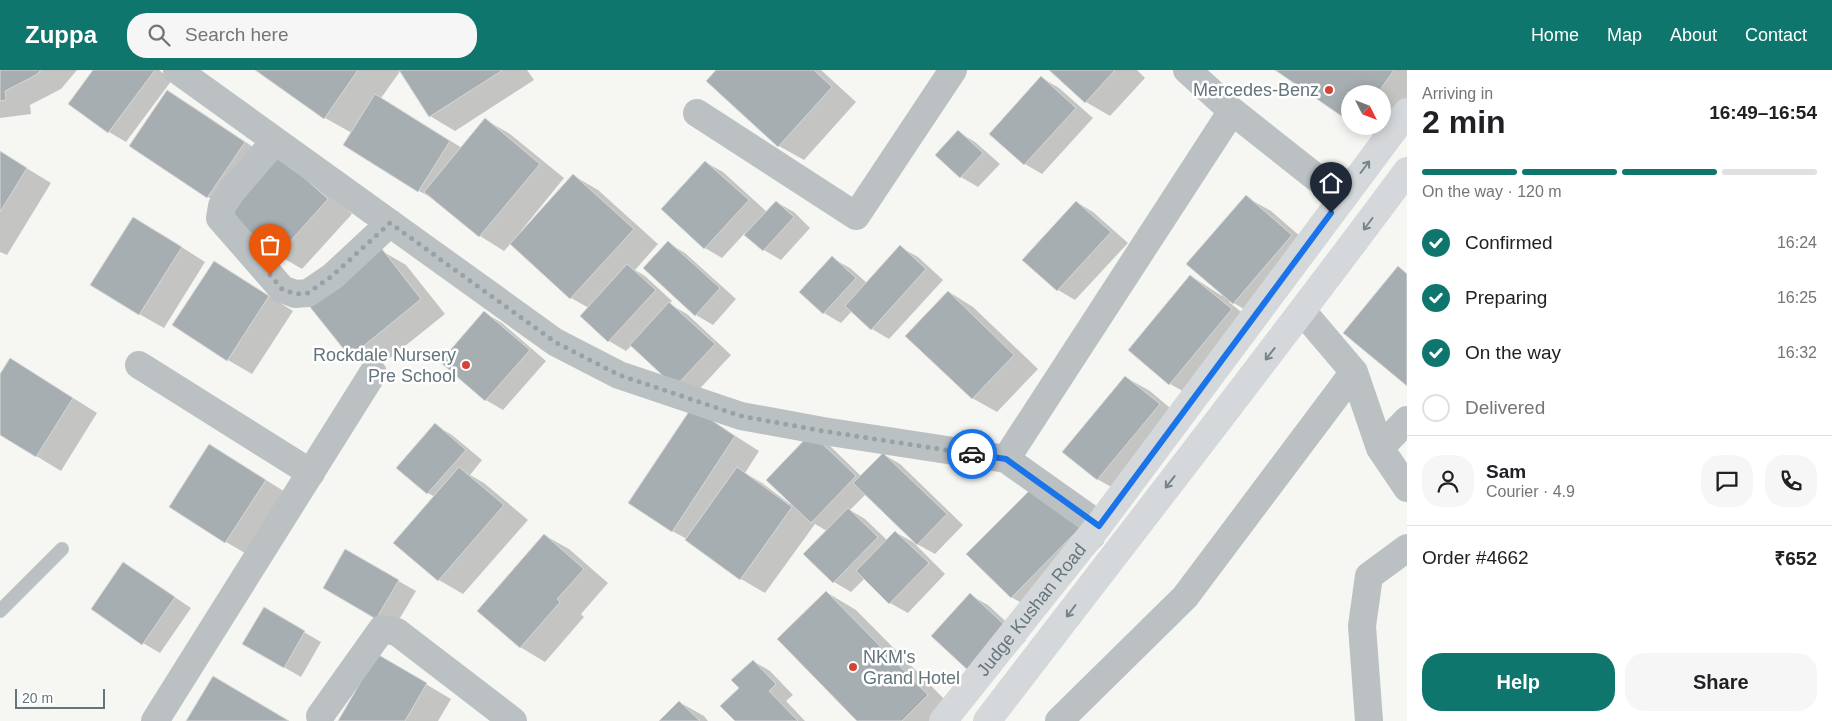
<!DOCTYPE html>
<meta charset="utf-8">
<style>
body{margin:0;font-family:Helvetica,sans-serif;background:#f6f6f6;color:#202124;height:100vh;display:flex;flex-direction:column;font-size:19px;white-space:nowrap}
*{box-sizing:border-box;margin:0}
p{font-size:16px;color:#757577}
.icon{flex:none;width:28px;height:28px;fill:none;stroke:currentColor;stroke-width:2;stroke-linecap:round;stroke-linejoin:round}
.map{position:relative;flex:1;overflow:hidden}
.details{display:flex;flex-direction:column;background:#fff;width:425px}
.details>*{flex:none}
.needle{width:32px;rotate:132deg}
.buttons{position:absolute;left:1341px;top:15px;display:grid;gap:10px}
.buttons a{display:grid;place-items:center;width:50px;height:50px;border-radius:50%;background:#fff;box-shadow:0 2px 12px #0003;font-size:25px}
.scale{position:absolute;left:15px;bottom:12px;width:90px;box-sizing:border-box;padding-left:5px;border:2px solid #64757b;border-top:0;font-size:14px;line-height:18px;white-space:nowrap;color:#64757b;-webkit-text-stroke:4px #fff;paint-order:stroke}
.pin{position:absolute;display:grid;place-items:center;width:42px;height:42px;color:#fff;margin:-51px -21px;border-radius:50% 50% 50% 0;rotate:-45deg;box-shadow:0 0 5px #0007}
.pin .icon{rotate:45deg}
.courier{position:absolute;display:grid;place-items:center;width:50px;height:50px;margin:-25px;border:4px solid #1a73e8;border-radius:50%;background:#fff;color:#222;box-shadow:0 1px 6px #0007}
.overview em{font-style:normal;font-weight:600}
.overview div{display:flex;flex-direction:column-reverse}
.overview{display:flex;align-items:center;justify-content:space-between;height:85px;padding:0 15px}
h1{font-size:32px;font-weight:600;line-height:38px}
.bar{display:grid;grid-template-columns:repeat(4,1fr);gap:8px 5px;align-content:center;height:60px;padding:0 15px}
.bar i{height:6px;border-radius:4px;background:#e0e0e0}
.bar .on{background:#0f766e}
.bar p{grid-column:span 4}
.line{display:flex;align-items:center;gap:12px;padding:0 15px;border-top:1px solid #e0e0e0}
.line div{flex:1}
.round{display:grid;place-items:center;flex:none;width:52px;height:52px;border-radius:20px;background:#f6f6f6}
ol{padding:0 15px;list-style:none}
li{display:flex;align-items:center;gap:15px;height:55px}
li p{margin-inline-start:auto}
li .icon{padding:5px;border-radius:50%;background:#0f766e;color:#fff;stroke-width:4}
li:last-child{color:#757577}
li i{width:28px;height:28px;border:2px solid #e0e0e0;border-radius:50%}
.cta{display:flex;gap:10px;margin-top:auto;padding:10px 15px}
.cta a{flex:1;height:58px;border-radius:20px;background:#0f766e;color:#fff;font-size:20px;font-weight:600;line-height:58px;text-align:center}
.cta a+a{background:#f6f6f6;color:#202124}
header{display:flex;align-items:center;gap:30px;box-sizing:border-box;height:70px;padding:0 25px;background:#0f766e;color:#fff}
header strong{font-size:24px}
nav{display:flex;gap:28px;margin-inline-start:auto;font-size:18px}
.search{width:350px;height:45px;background:#f6f6f6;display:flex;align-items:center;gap:12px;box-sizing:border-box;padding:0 18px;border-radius:20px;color:#757577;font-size:19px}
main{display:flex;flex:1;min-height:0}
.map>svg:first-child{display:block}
.shadow{fill:#0003}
.building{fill:#a6aeb2;stroke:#d7d7d6}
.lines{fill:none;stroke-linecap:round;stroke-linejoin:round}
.lane{stroke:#bbc1c3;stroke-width:14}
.street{stroke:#bbc1c3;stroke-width:28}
.secondary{stroke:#d4d8da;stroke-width:28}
.oneway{stroke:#758489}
.done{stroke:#97a2a5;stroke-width:5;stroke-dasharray:0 9}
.route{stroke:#1a73e8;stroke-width:6}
.poi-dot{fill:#d34436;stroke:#fff;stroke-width:2}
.labels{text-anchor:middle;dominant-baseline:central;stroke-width:5;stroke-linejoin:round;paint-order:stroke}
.poi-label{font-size:18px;fill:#64757b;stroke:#fff;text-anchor:end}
.street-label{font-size:18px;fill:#64757b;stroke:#fff}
</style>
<header>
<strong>Zuppa</strong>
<div class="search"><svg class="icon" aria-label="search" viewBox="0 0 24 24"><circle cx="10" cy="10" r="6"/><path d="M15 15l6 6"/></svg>Search here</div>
<nav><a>Home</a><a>Map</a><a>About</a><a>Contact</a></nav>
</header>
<main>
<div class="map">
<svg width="1407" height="651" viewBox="0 0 1407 651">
<rect width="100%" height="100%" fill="#f6f6f3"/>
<path class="shadow" d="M 0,0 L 77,0 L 61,19 L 30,35 L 31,44 L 0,48 Z
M 95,0 L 159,0 L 172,10 L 126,72 L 109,62 L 70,34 Z
M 257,0 L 401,0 L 381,28 L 462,78 L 486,50 L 510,64 L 564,108 L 521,161 L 522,162 L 574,106 L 598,120 L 658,174 L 635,200 L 645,206 L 672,231 L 669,234 L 687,244 L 731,285 L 693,326 L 632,275 L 626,281 L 609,271 L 581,246 L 589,238 L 571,228 L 511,173 L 504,181 L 480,166 L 438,131 L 419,121 L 352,63 L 325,48 Z
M 401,0 L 527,0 L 534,10 L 455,61 L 430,46 Z
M 718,0 L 821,0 L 856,32 L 804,90 L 779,76 Z
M 1050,0 L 1137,0 L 1145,8 L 1110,46 L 1086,32 Z
M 1278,0 L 1407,0 L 1407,41 L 1385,72 L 1358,56 L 1382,56 L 1382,24 L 1350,24 L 1350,51 Z
M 1042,8 L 1059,18 L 1093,48 L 1042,104 L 1025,94 Z
M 168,22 L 192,36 L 268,87 L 304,100 L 352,144 L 302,199 L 278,185 L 230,140 L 208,127 L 131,75 Z
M 958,62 L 975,72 L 1000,94 L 978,117 L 961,107 L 937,85 Z
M 0,82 L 51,113 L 7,185 L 0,182 Z
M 705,92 L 723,102 L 767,142 L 776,132 L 794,142 L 810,158 L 781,190 L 764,180 L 745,163 L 722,188 L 705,178 L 662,139 Z
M 1246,127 L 1271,141 L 1316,180 L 1258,247 L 1230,231 L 1229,232 L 1256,254 L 1195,328 L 1170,314 L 1191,206 L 1222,226 L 1223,224 Z
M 1076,132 L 1093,142 L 1128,173 L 1075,230 L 1058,220 L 1024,190 Z
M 158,162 L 205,192 L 164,258 L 139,244 Z
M 668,173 L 685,183 L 736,229 L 713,255 L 696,245 Z
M 900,177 L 918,187 L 943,210 L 889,269 L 872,259 L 852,241 L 841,253 L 824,243 L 801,222 L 832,188 L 850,198 L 867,213 Z
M 382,181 L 406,195 L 445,244 L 375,300 L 350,286 Z
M 215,192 L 293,241 L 252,304 L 228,290 Z
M 949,222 L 973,237 L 1038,299 L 997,342 L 972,328 Z
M 485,243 L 502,253 L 546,291 L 503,340 L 486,330 L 441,292 Z
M 11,289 L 97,343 L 61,401 L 0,364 L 0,306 Z
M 1125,307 L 1150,321 L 1183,349 L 1122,423 L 1097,409 Z
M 693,339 L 759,381 L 745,403 L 762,413 L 790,434 L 811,365 L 829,375 L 861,406 L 883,384 L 900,394 L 963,455 L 935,484 L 917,474 L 866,424 L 850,440 L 865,449 L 887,470 L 895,462 L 913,472 L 945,504 L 908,543 L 890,533 L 865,508 L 851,522 L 834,512 L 804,484 L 827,461 L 815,454 L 765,523 L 741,509 L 687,469 L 672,461 Z
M 435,355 L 452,365 L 482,390 L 470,405 L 484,413 L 528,450 L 463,524 L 439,510 L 435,427 L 428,423 Z
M 210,375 L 290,425 L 250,486 L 226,472 Z
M 1061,429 L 1104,473 L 1036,541 L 1011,527 Z
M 544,465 L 569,479 L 608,513 L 581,544 L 584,547 L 545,592 L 520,577 Z
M 346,481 L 416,521 L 394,558 L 324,518 Z
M 140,504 L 191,538 L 160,583 L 143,573 Z
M 826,522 L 856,540 L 958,643 L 950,651 L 859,651 Z
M 970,525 L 988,535 L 1026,570 L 989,612 Z
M 264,539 L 321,572 L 301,607 L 244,574 Z
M 378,586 L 451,629 L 438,651 L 340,651 Z
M 753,591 L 770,601 L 793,625 L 786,631 L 805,651 L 737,651 L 741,618 Z
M 679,632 L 704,646 L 708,651 L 661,651 Z"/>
<path class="building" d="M 0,0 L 41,0 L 36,5 L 5,21 L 6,30 L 0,31 Z
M 93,0 L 155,0 L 108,63 L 68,34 Z
M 255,0 L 358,0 L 324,49 Z
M 399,0 L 503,0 L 429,47 Z
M 716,0 L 814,0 L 832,17 L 778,77 L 706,11 Z
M 1049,0 L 1115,0 L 1085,33 Z
M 1275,0 L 1394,0 L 1377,24 L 1350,24 L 1350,52 Z
M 1041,6 L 1076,38 L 1024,95 L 989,64 Z
M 167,20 L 245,72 L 207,128 L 129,76 Z
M 375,24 L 450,71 L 418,122 L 343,75 Z
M 485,48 L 540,94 L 479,167 L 424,122 Z
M 958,60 L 983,83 L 960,108 L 935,85 Z
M 0,81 L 27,98 L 0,142 Z
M 279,85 L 328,129 L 277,186 L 227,142 Z
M 705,91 L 749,130 L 704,179 L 661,139 Z
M 573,104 L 634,159 L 570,229 L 510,174 Z
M 1246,125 L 1292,165 L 1233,234 L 1186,194 Z
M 776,131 L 794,147 L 763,181 L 744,165 Z
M 1076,131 L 1111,162 L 1057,221 L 1022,190 Z
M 133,147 L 182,177 L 139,245 L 90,215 Z
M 668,171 L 720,218 L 695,246 L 643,198 Z
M 900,175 L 926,199 L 871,260 L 845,236 Z
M 382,179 L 421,229 L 350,287 L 310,237 Z
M 832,186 L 856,208 L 823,244 L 799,222 Z
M 214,191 L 269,226 L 227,291 L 172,255 Z
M 627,194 L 656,220 L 608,272 L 580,246 Z
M 1398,196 L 1407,204 L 1407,316 L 1343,263 Z
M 1190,205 L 1232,239 L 1169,315 L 1128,280 Z
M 948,221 L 1014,285 L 972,329 L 905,266 Z
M 669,232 L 715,274 L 675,317 L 630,275 Z
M 484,241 L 530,280 L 485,331 L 440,292 Z
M 10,288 L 73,328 L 36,387 L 0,365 L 0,304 Z
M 1125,306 L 1160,334 L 1097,410 L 1062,382 Z
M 692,337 L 735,366 L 672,462 L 628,433 Z
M 435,353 L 466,380 L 427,424 L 396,398 Z
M 811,363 L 856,406 L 811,453 L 766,410 Z
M 209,374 L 266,410 L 225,473 L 169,437 Z
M 883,383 L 947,444 L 917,475 L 853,413 Z
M 459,397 L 504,435 L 438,511 L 393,473 Z
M 737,397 L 792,437 L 740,510 L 685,470 Z
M 1036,414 L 1080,458 L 1011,528 L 966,484 Z
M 848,438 L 878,467 L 833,513 L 803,484 Z
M 895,461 L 929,493 L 889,534 L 856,501 Z
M 544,464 L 584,499 L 557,529 L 560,532 L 520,578 L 477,541 Z
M 345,479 L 399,510 L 376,549 L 323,518 Z
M 123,492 L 175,527 L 142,575 L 91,539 Z
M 826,521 L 928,625 L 902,651 L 857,651 L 777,569 Z
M 970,523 L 1010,560 L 971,603 L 931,566 Z
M 264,537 L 305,561 L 284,598 L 242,574 Z
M 377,584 L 427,613 L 405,651 L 338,651 Z
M 753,590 L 776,614 L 769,621 L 798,651 L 735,651 L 720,636 L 739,618 L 731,610 Z
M 213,606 L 289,651 L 186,651 Z
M 679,631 L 700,651 L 659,651 Z"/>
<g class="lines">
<path class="lane" d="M 0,541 L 62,479"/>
<path class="street" d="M 177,0 L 555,272 L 619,305 L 741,346 L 823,361 L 1006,389 L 1099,455
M 1187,0 L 1232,41 L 1342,128
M 697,43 L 856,146 L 953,0
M 275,71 L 232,121 L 222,136 L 220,148 L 282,219 L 295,224 L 308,223 L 333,206 L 390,153
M 1303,242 L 1354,302 L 1380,378 L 1407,418
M 139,295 L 311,403
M 1380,378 L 1407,350
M 1006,389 L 1232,41
M 320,646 L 382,559 L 397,562 L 513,651
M 155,651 L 373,303
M 1059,651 L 1185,527 L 1354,302
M 1369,651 L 1362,556 L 1369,506 L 1407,478"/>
<g class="secondary">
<path id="s1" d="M 943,651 L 1099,455 L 1407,42"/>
<path d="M 987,651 C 1127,468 1270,286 1407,101"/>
</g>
</g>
<defs><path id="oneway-shaft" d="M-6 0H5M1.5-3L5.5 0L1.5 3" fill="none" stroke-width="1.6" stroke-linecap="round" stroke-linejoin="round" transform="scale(1.25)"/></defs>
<g class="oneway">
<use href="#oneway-shaft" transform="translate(1365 97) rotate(-53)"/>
<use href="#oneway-shaft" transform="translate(1368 154) rotate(127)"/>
<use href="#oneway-shaft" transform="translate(1270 284) rotate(128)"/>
<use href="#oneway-shaft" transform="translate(1170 412) rotate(128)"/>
<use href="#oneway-shaft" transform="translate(1071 541) rotate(127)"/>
</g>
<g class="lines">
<path class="done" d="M 270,205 L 282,219 L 295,224 L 308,223 L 332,206 L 390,153 L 555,272 L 619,305 L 741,346 L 823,361 L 972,384"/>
<path class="route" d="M 972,384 L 1006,389 L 1099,456 L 1331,143"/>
</g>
<g class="poi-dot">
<circle cx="1329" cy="20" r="5"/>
<circle cx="466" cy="295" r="5"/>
<circle cx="853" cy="597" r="5"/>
</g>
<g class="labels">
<g class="poi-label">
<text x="1319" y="20">Mercedes-Benz</text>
<text x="456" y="285">Rockdale Nursery<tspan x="456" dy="21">Pre School</tspan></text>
<text x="863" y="587" text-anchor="start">NKM's<tspan x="863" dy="21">Grand Hotel</tspan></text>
</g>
<g class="street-label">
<text stroke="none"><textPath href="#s1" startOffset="142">Judge Kushan Road</textPath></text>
</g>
</g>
</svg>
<div class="buttons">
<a><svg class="needle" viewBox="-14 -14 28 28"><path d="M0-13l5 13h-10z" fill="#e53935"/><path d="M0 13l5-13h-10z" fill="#757577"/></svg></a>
</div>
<div class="scale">20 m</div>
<div class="pin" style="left:270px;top:205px;background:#ea580c"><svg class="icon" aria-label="bag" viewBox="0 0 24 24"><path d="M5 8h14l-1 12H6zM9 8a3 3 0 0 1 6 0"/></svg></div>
<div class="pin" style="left:1331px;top:143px;background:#1f2937"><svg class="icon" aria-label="home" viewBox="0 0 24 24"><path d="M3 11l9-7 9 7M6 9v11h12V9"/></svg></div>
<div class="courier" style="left:972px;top:384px"><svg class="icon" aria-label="car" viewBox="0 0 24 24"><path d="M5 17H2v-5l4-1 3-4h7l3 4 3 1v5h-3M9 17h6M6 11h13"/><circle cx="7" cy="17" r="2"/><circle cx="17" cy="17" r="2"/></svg></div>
</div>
<section class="details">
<div class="overview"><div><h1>2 min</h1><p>Arriving in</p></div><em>16:49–16:54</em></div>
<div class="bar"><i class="on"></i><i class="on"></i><i class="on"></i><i></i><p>On the way · 120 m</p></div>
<ol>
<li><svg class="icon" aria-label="check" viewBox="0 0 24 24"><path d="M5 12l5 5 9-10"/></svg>Confirmed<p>16:24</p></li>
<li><svg class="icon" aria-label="check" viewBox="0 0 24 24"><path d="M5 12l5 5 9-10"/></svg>Preparing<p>16:25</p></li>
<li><svg class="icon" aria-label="check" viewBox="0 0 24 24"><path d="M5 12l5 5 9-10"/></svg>On the way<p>16:32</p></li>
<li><i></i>Delivered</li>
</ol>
<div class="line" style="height:90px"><a class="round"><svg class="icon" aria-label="person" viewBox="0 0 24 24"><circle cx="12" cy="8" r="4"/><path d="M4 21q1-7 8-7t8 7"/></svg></a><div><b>Sam</b><p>Courier · 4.9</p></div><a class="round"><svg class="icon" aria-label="chat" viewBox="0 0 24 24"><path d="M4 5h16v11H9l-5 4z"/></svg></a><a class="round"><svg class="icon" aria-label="phone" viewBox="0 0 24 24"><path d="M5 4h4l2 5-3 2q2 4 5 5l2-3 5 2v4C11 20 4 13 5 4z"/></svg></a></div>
<div class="line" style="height:65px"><div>Order #4662</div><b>₹652</b></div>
<div class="cta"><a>Help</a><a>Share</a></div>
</section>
</main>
